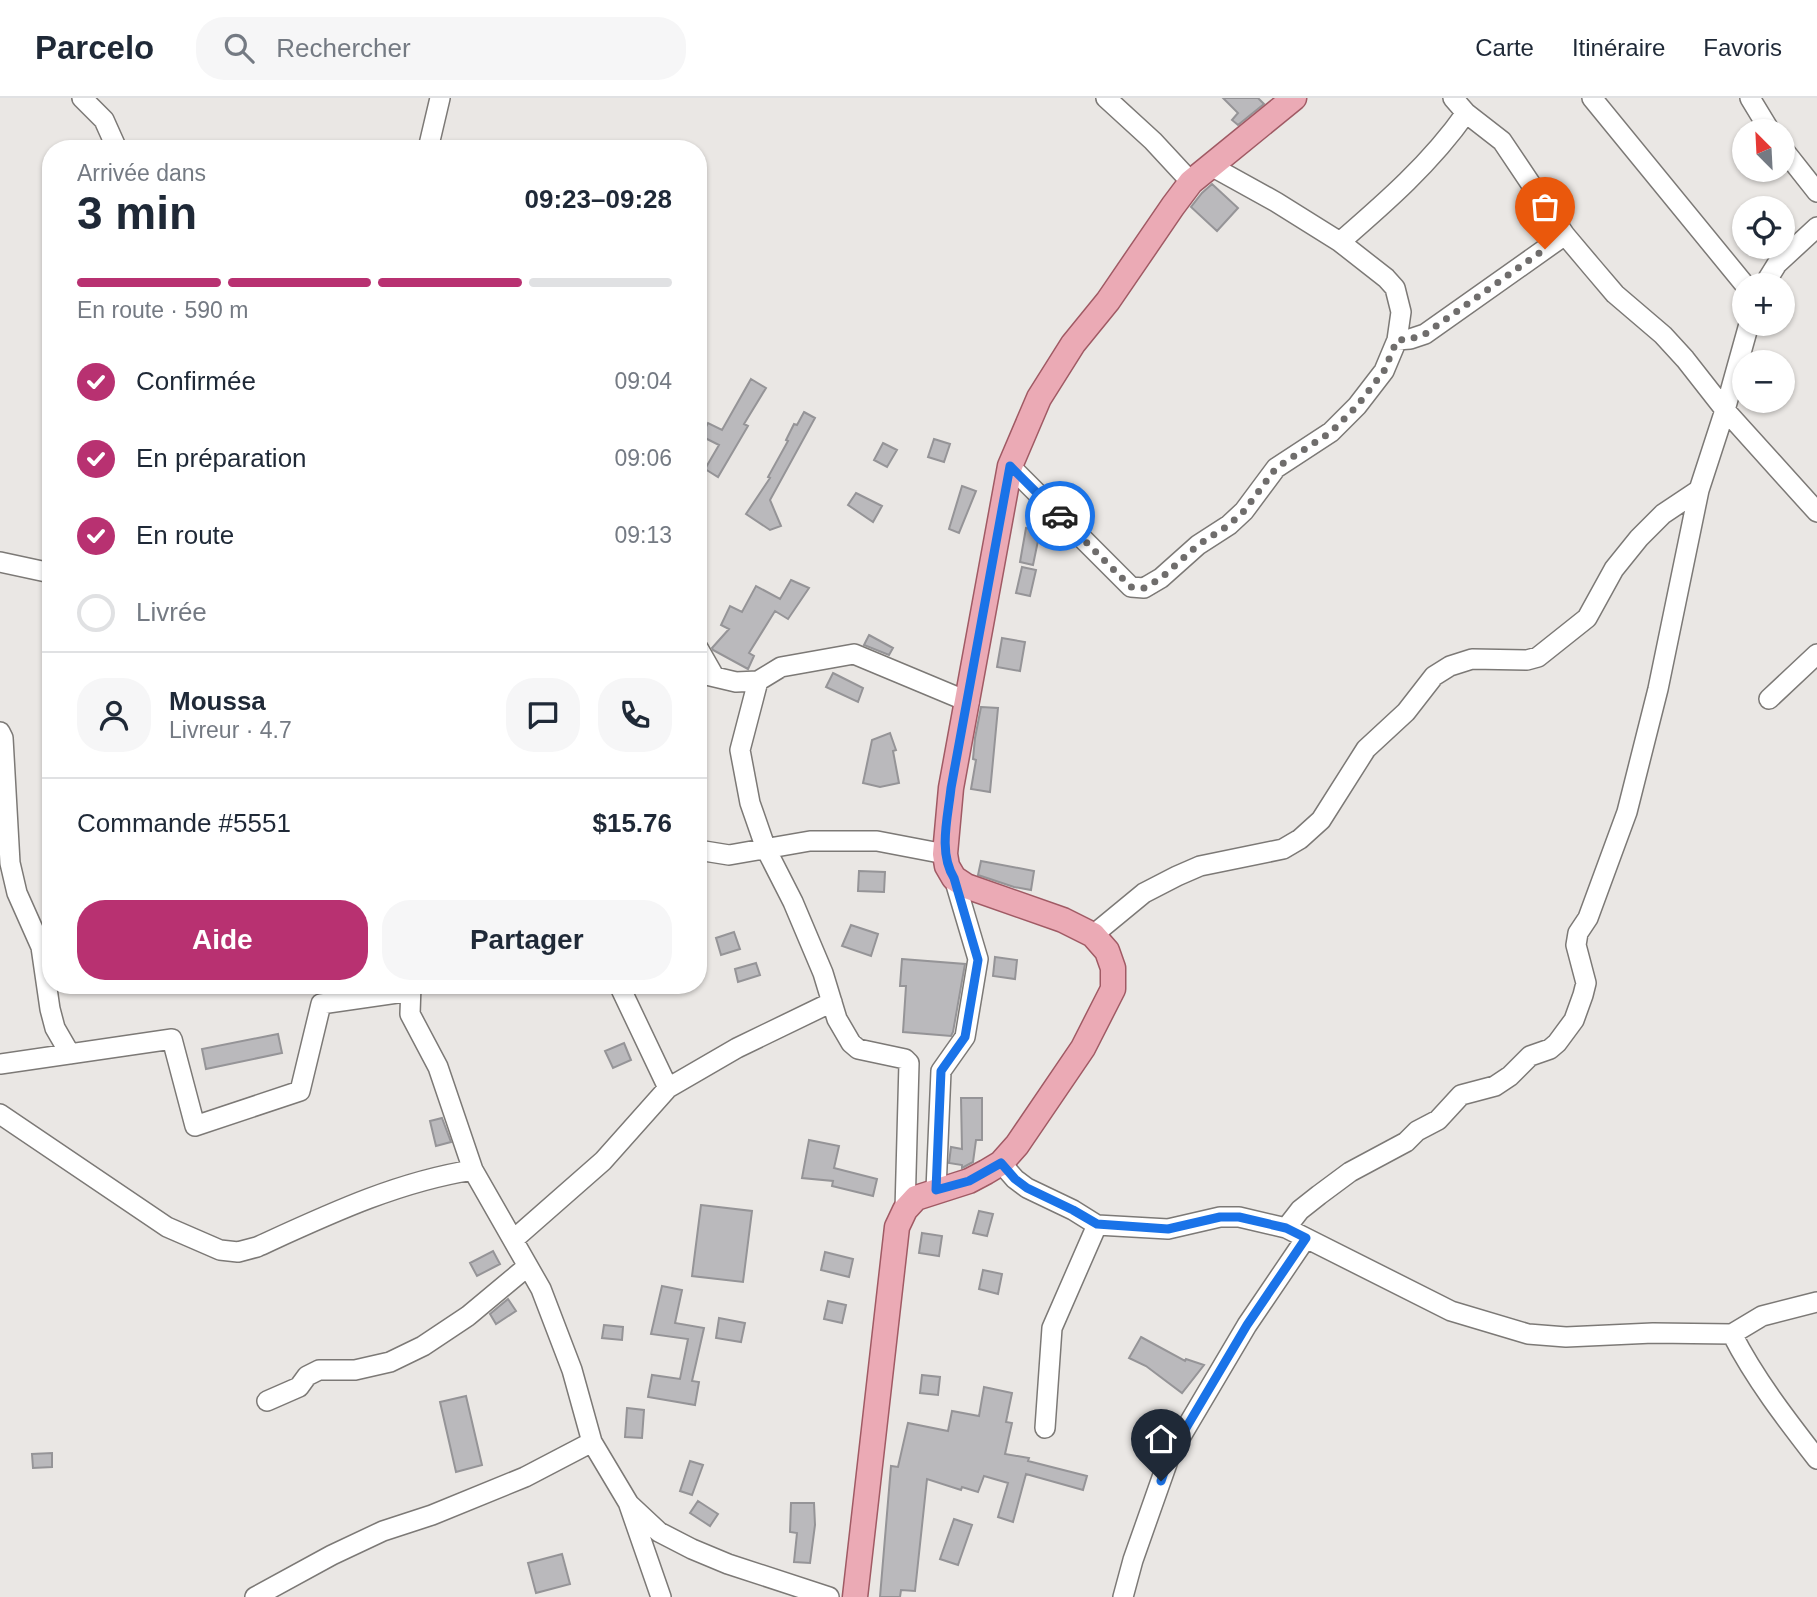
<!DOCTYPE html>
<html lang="fr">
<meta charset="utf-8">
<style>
body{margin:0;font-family:Arial,sans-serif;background:#f6f6f7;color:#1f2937;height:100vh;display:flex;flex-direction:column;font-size:26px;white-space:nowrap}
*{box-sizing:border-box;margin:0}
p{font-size:23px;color:#747a83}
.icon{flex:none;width:38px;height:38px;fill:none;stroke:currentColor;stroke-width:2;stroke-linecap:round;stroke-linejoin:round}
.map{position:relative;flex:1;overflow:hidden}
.side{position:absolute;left:42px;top:42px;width:665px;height:854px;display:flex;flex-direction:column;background:#fff;border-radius:28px;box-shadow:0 2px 5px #0004}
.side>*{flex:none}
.needle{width:46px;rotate:336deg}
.fabs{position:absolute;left:1732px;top:21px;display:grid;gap:14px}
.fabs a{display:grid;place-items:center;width:63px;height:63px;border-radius:50%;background:#fff;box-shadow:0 2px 5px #0004;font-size:35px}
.pin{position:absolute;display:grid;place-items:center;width:60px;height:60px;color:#fff;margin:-72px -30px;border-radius:50% 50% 50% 0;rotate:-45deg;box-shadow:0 0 7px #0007}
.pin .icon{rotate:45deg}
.courier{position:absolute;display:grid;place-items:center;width:70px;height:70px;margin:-35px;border:5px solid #1a73e8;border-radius:50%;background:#fff;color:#222;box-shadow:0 2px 9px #0007}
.summary em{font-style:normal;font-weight:600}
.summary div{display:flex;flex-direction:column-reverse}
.summary{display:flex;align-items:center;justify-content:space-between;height:119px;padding:0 35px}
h1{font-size:46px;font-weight:600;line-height:52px}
.bar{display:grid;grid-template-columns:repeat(4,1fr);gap:10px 7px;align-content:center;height:84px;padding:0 35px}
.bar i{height:9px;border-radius:5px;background:#e0e1e3}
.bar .selected{background:#b83171}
.bar p{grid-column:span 4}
.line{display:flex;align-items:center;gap:18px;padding:0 35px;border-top:2px solid #e0e1e3}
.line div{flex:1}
.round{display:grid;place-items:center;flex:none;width:74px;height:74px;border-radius:28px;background:#f6f6f7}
ol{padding:0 35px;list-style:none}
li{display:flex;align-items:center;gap:21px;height:77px}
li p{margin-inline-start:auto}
li .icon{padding:7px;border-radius:50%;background:#b83171;color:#fff;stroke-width:4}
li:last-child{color:#747a83}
li i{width:38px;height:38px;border:4px solid #e0e1e3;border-radius:50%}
.action{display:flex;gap:14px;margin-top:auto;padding:14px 35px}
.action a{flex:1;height:80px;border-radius:28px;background:#b83171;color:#fff;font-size:28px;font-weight:600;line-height:80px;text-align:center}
.action a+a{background:#f6f6f7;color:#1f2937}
header{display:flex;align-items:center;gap:42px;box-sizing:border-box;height:98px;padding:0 35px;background:#fff;border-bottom:2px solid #e0e1e3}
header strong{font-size:33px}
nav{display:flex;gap:38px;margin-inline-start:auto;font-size:24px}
.search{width:490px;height:63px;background:#f6f6f7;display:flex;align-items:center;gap:18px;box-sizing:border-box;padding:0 24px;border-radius:28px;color:#747a83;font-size:26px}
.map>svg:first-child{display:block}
.building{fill:#bab9bc;stroke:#959497;stroke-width:2}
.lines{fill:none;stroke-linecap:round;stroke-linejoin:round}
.minor-casing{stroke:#7c7976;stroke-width:22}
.major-casing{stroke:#a05a64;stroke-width:27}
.minor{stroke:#fff;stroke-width:19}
.major{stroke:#ebaab5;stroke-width:24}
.done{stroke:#6f6d6c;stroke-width:7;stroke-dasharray:0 12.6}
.route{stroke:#1a73e8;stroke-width:9}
</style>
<header>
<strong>Parcelo</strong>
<div class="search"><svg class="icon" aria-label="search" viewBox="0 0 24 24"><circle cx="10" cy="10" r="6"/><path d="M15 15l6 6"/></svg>Rechercher</div>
<nav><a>Carte</a><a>Itinéraire</a><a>Favoris</a></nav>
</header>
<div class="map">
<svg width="1817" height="1499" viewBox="0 0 1817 1499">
<rect width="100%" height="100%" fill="#eae7e4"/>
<path class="building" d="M 1223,0 L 1258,0 L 1264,6 L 1238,27 L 1232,22 L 1238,15 Z
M 1212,86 L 1238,110 L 1217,133 L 1191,109 L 1202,95 Z
M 751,281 L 766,290 L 744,326 L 748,328 L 718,379 L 705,371 L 719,347 L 701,338 L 708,325 L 722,332 Z
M 804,314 L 815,320 L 770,402 L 781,428 L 770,432 L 746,416 L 770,380 L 768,379 L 788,343 L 786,342 L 794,326 L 797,327 Z
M 934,341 L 950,346 L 944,364 L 928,359 Z
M 883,345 L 897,352 L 887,369 L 874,362 Z
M 962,388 L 976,393 L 959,435 L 949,431 Z
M 856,395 L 882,408 L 873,424 L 848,407 Z
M 1026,430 L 1040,433 L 1033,467 L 1020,464 Z
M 1022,469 L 1036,472 L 1030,498 L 1016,495 Z
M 791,482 L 809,490 L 788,521 L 775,513 L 749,555 L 754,558 L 748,571 L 713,552 L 712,550 L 729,531 L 721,527 L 730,508 L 742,514 L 756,488 L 780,501 Z
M 869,537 L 893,550 L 889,557 L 864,547 Z
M 1002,540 L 1025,544 L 1020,573 L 997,569 Z
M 833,575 L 863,590 L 858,604 L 826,589 Z
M 981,609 L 998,610 L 990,694 L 971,691 L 976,662 L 973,661 L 975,640 Z
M 890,635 L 896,652 L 893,653 L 899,685 L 880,689 L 863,685 L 872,642 Z
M 981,763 L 1034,773 L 1031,792 L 1014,789 L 978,777 Z
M 859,773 L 885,774 L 884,794 L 858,793 Z
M 851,827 L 878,836 L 871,858 L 842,848 Z
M 734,834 L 740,851 L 721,857 L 716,840 Z
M 995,859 L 1017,862 L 1015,881 L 993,878 Z
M 902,861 L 965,866 L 953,934 L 951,938 L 903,934 L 906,888 L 900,888 Z
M 756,865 L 760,877 L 738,884 L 735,871 Z
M 278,936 L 282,955 L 206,971 L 202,951 Z
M 624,945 L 631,962 L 613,970 L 605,953 Z
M 961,1000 L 982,1000 L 982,1042 L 976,1042 L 973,1064 L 962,1070 L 962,1067 L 949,1065 L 951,1049 L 962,1051 Z
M 442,1020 L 451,1044 L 436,1048 L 430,1023 Z
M 809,1042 L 839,1048 L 834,1070 L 877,1081 L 873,1098 L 832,1088 L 833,1083 L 802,1080 Z
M 701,1107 L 752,1113 L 743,1184 L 692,1178 Z
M 979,1113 L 993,1116 L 987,1138 L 973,1135 Z
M 922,1135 L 942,1138 L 939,1158 L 919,1155 Z
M 493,1153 L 500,1166 L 477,1178 L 470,1165 Z
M 825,1154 L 853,1161 L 849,1179 L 821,1172 Z
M 983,1172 L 1002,1176 L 998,1196 L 979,1191 Z
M 662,1188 L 682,1192 L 675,1225 L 704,1230 L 692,1283 L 699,1284 L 695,1307 L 648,1299 L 652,1277 L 680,1281 L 688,1241 L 651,1236 Z
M 508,1201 L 516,1213 L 496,1226 L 490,1216 Z
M 828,1203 L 846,1207 L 842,1225 L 824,1221 Z
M 719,1220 L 745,1225 L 741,1244 L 716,1240 Z
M 604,1227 L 623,1229 L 622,1242 L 602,1240 Z
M 1141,1239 L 1185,1263 L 1186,1261 L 1204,1267 L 1182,1295 L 1146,1268 L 1129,1260 Z
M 922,1277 L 940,1279 L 938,1297 L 920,1295 Z
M 984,1289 L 1012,1295 L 1006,1324 L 1012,1325 L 1005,1356 L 1029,1360 L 1028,1363 L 1087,1378 L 1083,1392 L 1026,1376 L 1013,1424 L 998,1419 L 1008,1385 L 984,1378 L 978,1394 L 962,1389 L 961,1392 L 927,1381 L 915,1493 L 901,1492 L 900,1499 L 880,1499 L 891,1368 L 898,1369 L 908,1325 L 948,1333 L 952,1313 L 979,1318 Z
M 466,1298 L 482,1367 L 456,1374 L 440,1304 Z
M 627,1310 L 644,1312 L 642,1340 L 625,1339 Z
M 52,1355 L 52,1369 L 33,1370 L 32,1356 Z
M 690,1363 L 703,1367 L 692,1397 L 680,1393 Z
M 698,1403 L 718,1416 L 710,1428 L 690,1415 Z
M 791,1405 L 814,1405 L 815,1427 L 810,1465 L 794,1464 L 797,1435 L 790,1434 Z
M 954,1421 L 972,1427 L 958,1467 L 940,1461 Z
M 562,1456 L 570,1486 L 536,1495 L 528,1465 Z"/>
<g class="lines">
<g class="minor-casing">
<path id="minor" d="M 82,0 L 104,22 L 117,51
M 1106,0 L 1153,43 L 1191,84
M 1453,0 L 1466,15 L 1502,43 L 1565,137 L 1592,169 L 1615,196 L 1663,237 L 1685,261 L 1725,312 L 1817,414
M 1592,0 L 1745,187
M 1750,0 L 1770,33
M 428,51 L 440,0
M 1783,51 L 1817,94
M 1340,144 C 1385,105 1431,65 1466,15
M 1764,187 L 1777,166 L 1817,129
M 1397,242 L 1410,241 L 1425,236 L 1565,137
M 1010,368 L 1131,489 L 1144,490 L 1161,480 L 1198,447 L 1229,427 L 1244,413 L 1276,370 L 1331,334 L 1357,308 L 1384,273 L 1397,242 L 1401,214 L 1395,190 L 1386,180 L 1340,144 L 1276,104 L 1211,68
M 0,464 L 51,475
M 698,550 L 714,578
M 698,575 L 736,584 L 758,583 L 781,569 L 854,556 L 969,604
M 758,583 L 740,652 L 750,705 L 766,751 L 793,804 L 823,875 L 837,921 L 851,945 L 858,951 L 905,961 L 909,965 L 905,1112
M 1769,601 L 1817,556
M 0,634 L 3,640 L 10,765 L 17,795 L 41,849 L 50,911 L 55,930 L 70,956
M 698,752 L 729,757 L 810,743 L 877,743 L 945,756
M 1093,837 L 1144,795 L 1177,778 L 1200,768 L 1283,751 L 1300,741 L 1321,722 L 1366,651 L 1406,614 L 1434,578 L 1450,568 L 1472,561 L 1527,562 L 1538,559 L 1587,520 L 1614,471 L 1639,440 L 1663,416 L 1699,392
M 411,887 L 410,916 L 438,969 L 473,1072 L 541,1191 L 572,1272 L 592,1344 L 629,1406 L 659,1434 L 692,1451 L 728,1466 L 829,1499
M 619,887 L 668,990
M 0,966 L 172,941 L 195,1028 L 300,993 L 321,906 L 411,893
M 0,1016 L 167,1129 L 220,1152 L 238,1154 L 257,1149 C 327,1117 396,1084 473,1072
M 1001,1065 L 1015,1081 L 1027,1090 L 1073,1112 L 1097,1127 L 1168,1131 L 1220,1119 L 1239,1119 L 1286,1130 L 1451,1213 L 1528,1236 L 1566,1239 L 1653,1235 L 1732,1236 L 1762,1218 L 1817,1204
M 936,1092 L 941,973 L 965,939 L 978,861 L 954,780
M 1286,1130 L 1300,1112 L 1319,1097 L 1350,1074 L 1406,1044 L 1417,1033 L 1438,1022 L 1461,997 L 1495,988 L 1510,978 L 1530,958 L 1550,951 L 1557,945 L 1574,922 L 1583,897 L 1586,885 L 1576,847 L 1578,835 L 1588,820 L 1627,714 L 1658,591 L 1699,392 L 1725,312 L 1749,226
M 513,1142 L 603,1063 L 668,990 L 737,950 L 832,904
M 1732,1236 C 1755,1281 1786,1321 1817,1361
M 267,1303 L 299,1289 L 307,1278 L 319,1272 L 355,1272 L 390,1264 L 423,1248 L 468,1218 L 528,1168
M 1045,1330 L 1052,1230 L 1097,1127
M 629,1407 L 661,1499
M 255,1499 L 332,1457 L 383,1433 L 432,1417 L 525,1379 L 592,1344
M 1123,1499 L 1133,1462 L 1170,1357 L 1247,1227 L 1306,1140"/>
</g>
<g class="major-casing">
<path id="major" d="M 855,1499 L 897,1129 L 905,1112 L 916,1100 L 969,1083 L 986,1074 L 1001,1065 L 1017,1047 L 1083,950 L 1113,891 L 1113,870 L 1107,853 L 1093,837 L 1063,822 L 966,788 L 954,780 L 947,768 L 945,756 L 951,690 L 1010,368 L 1039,300 L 1073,246 L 1108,203 L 1173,108 L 1191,84 L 1294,0"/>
</g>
<use href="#minor" class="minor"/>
<use href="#major" class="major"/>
</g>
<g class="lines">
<path class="done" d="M 1060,418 L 1131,489 L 1144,490 L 1161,480 L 1198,447 L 1229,427 L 1244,413 L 1276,370 L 1331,334 L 1357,308 L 1384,273 L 1397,242 L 1410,241 L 1425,236 L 1545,151"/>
<path class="route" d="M 1060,418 L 1010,368 L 951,690 C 948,719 938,754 954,780 L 978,862 L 965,939 L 941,973 L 936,1092 L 969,1083 L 1001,1065 L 1015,1081 L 1027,1090 L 1073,1112 L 1097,1126 L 1168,1131 L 1220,1119 L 1239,1119 L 1286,1130 L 1306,1140 L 1247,1227 L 1170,1357 L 1161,1383"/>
</g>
</svg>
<div class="fabs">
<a><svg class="needle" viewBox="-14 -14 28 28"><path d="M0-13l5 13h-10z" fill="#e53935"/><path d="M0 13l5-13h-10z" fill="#747a83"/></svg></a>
<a><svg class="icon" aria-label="locate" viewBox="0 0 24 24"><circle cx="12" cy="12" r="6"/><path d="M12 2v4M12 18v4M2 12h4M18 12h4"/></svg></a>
<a>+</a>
<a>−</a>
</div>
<div class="pin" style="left:1545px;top:151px;background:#ea580c"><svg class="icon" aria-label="bag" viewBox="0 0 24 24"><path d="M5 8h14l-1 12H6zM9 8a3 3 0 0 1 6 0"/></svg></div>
<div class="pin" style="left:1161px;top:1383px;background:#1f2937"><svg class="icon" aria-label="home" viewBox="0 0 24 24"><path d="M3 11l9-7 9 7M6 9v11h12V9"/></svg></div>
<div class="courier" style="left:1060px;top:418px"><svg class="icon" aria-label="car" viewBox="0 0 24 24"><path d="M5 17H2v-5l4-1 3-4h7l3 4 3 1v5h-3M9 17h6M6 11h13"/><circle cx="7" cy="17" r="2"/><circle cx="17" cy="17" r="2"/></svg></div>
<section class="side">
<div class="summary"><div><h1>3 min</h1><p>Arrivée dans</p></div><em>09:23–09:28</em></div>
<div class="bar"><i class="selected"></i><i class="selected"></i><i class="selected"></i><i></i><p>En route · 590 m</p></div>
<ol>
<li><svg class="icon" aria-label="check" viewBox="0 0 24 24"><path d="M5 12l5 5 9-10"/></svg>Confirmée<p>09:04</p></li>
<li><svg class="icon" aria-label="check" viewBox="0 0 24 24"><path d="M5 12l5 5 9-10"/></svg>En préparation<p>09:06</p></li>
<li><svg class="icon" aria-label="check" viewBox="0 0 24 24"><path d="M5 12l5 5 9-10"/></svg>En route<p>09:13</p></li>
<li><i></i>Livrée</li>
</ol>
<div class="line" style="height:126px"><a class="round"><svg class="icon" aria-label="person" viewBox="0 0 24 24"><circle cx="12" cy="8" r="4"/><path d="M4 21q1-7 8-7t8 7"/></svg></a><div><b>Moussa</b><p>Livreur · 4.7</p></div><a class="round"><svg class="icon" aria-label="chat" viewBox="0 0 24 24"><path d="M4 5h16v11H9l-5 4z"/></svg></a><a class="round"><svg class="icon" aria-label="phone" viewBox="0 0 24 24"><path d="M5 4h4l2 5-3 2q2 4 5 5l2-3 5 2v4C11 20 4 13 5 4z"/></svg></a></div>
<div class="line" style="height:91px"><div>Commande #5551</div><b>$15.76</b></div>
<div class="action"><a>Aide</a><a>Partager</a></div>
</section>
</div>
